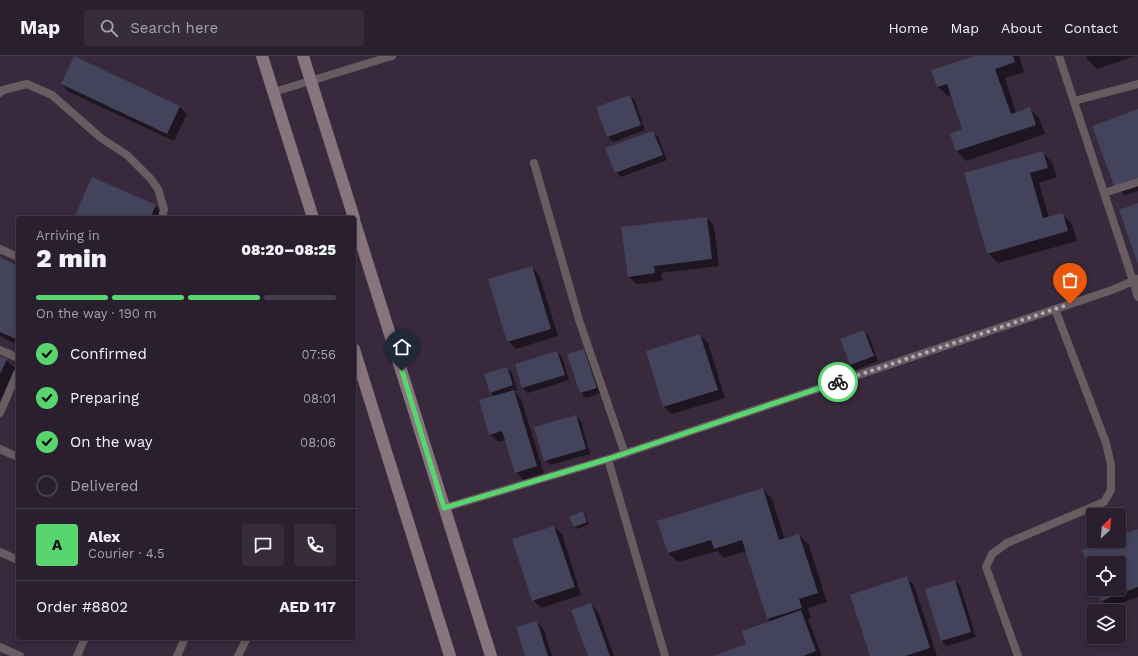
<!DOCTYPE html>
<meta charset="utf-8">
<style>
body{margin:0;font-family:"Work Sans",sans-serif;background:#362c3a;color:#f1f3f6;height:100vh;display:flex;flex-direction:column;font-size:15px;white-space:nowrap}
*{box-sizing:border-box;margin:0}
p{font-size:13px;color:#a5a2aa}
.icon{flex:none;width:22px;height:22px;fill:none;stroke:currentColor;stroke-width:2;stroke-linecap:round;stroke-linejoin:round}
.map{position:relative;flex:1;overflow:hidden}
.side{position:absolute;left:16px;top:160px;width:340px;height:424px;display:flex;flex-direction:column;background:#2a1f2e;border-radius:4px;box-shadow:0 2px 6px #0003,0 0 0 1px #463d4a}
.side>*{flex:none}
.needle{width:26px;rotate:26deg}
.buttons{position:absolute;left:1086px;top:452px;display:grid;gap:8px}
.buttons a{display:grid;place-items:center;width:40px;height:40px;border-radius:4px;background:#2a1f2e;box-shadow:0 2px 6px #0003,0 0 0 1px #463d4a;font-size:20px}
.pin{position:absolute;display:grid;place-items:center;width:34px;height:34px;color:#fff;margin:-41px -17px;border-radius:50% 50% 50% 0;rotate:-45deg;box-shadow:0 0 4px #0007}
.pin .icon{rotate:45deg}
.courier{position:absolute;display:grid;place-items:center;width:40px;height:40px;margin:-20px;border:3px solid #59d56f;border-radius:50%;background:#fff;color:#222;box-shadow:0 1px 5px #0007}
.headline em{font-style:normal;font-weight:800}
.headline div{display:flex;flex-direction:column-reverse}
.headline{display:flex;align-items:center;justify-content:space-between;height:68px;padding:0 20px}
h1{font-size:26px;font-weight:800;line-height:30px}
.bar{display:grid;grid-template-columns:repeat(4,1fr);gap:6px 4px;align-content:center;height:48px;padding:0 20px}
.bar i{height:5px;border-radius:3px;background:#463d4a}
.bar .current{background:#59d56f}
.bar p{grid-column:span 4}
.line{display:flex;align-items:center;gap:10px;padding:0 20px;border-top:1px solid #463d4a}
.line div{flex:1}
.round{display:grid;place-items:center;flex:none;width:42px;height:42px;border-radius:4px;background:#362c3a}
ol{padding:0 20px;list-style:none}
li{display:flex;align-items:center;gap:12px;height:44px}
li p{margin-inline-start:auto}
li .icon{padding:4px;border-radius:50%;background:#59d56f;color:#111;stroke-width:4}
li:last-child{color:#a5a2aa}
li i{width:22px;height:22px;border:2px solid #463d4a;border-radius:50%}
header{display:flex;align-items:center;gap:24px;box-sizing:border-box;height:56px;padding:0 20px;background:#2a1f2e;border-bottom:1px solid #463d4a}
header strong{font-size:19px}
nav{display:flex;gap:22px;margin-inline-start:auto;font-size:14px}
.search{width:280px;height:36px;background:#362c3a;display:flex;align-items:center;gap:10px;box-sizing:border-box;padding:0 14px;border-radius:4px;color:#a5a2aa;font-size:15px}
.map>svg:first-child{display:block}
.shadow{fill:#0007}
.building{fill:#43445c}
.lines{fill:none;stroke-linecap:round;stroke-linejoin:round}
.lane{stroke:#685c61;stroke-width:8}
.secondary{stroke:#88747c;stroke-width:12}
.done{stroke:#b5aaba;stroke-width:4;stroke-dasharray:0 7.2}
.route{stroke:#59d56f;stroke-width:5}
</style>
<header>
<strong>Map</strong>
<div class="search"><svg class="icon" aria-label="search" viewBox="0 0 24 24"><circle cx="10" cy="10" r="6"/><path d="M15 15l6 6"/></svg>Search here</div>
<nav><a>Home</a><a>Map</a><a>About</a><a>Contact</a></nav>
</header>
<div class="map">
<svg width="1138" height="600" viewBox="0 0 1138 600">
<rect width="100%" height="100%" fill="#38293d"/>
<path class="shadow" d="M 978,0 L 1019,0 L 1024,16 L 1005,22 L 1016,57 L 1029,53 L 1039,62 L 1045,78 L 966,105 L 957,95 L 951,78 L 963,74 L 951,39 L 948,40 L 938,31 Z
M 1087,0 L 1135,0 L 1097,13 L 1087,3 Z
M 62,28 L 179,50 L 187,58 L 174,85 L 69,36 Z
M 630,40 L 635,45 L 645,74 L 613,86 L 608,81 L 598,52 Z
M 1138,54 L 1138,135 L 1125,139 L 1115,129 Z
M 653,76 L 658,81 L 667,104 L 621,121 L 616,116 Z
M 1042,96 L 1052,106 L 1057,121 L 1039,127 L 1049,162 L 1062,158 L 1072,168 L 1077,185 L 998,207 L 988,197 L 965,118 Z
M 155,150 L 163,158 L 161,162 L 75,162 Z
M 707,162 L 714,170 L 719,210 L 661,217 L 662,225 L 636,228 L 628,220 Z
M 0,202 L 18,211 L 18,289 L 0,280 Z
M 531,211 L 539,219 L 558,280 L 516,293 L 508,285 Z
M 864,275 L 869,280 L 878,305 L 855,314 L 850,309 Z
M 700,279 L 708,287 L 725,342 L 672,358 L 664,351 L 647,296 Z
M 584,294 L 589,299 L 601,337 L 586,342 L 581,337 L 569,298 Z
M 557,296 L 562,301 L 569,324 L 528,337 L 523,332 Z
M 0,301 L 6,304 L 16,313 L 0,348 Z
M 506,312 L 512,317 L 517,334 L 514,335 L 521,343 L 544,417 L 524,424 L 516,416 L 506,384 L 498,386 L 490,378 L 495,341 L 490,336 Z
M 576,360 L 581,365 L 590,398 L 550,409 L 545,404 Z
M 763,433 L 772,443 L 785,484 L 799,479 L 809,489 L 827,546 L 808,552 L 811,562 L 808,563 L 822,600 L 716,600 L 748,589 L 771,566 L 767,562 L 746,495 L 724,502 L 717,495 L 678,506 L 668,497 Z
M 582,456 L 585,458 L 589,468 L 577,473 L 575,471 Z
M 554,471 L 562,478 L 581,539 L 541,552 L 533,544 Z
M 1138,474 L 1138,541 L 1109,552 L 1102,544 L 1098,533 L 1119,533 L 1119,507 L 1093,507 L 1093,520 L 1083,494 L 1109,485 L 1119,485 L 1119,481 Z
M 906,522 L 914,529 L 937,600 L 871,600 Z
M 955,525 L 960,530 L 976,581 L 947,590 L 942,585 Z
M 591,548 L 598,556 L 614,600 L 589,600 Z
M 537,566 L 544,574 L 552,600 L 526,600 Z"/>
<path class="building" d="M 74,0 L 180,50 L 167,78 L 61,28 Z
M 975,0 L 1013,0 L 1015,6 L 995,13 L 1011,58 L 1030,51 L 1036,69 L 956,95 L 950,78 L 962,73 L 947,28 L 937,31 L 931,14 Z
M 630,39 L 641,69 L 607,81 L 596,51 Z
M 1138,53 L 1138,122 L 1114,130 L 1092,70 Z
M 653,75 L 663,99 L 615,117 L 605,92 Z
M 1043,95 L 1048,112 L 1030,117 L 1043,162 L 1063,157 L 1068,175 L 987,198 L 964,117 Z
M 92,121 L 156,149 L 150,162 L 74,162 Z
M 1138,147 L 1138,208 L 1119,154 Z
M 707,161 L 712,203 L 654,210 L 655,217 L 628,221 L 621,171 Z
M 0,201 L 18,210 L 18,279 L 16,283 L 0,276 Z
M 532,210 L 551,273 L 507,286 L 488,223 Z
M 864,274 L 874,300 L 850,309 L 840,283 Z
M 700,278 L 718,334 L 663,351 L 646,295 Z
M 584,293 L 597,332 L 580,337 L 567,298 Z
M 557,295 L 565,319 L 522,332 L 515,308 Z
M 0,300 L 7,303 L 0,318 Z
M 507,311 L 513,329 L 490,337 L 484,318 Z
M 514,334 L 537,410 L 515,417 L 502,375 L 489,379 L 479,344 Z
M 576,359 L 586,393 L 544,405 L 534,371 Z
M 763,432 L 779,484 L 799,478 L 818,537 L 799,543 L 802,552 L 767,563 L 742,484 L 714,493 L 711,484 L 668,497 L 657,465 Z
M 583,455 L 587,466 L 574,471 L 569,461 Z
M 554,470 L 575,531 L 532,545 L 512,483 Z
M 1138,473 L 1138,531 L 1101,545 L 1097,533 L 1119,533 L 1119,507 L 1093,507 L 1093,523 L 1082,494 L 1106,485 L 1119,485 L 1119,480 Z
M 907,520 L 930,592 L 905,600 L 870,600 L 850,539 Z
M 955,524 L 971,576 L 941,585 L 925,533 Z
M 591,547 L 610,600 L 588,600 L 571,554 Z
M 801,554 L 816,595 L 803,600 L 714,600 L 746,588 L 742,575 Z
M 537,565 L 548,600 L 525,600 L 516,571 Z"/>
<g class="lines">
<path class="lane" d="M 274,36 L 392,0
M 0,37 L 3,34 L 27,28 L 52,39 L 101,82 L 127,99 L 150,122 L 158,133 L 164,153 L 162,162
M 1074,45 L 1138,28
M 534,107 L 579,264 L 625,398
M 1104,137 L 1138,126
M 0,193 L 18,201
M 1137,223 L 1133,225 L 1138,241
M 0,294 L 18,302
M 0,357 L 18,315
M 0,393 L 18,401
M 608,403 L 665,600
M 444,452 L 608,403 L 1112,234 L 1133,225 L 1059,0
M 0,496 L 18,504
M 0,591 L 20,600
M 77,600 L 85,582
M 177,600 L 185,582
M 238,600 L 247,582
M 1018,600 L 986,511 L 992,498 L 1007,487 L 1104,446 L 1111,434 L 1111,409 L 1106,387 L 1055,253"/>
<path class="secondary" d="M 262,0 L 313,162
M 303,0 L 354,162
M 354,164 L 491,600
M 354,293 L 450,600"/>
</g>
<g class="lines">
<path class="done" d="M 838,326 L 1070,248"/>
<path class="route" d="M 402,315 L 444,452 L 608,403 L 838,326"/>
</g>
</svg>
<div class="buttons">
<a><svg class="needle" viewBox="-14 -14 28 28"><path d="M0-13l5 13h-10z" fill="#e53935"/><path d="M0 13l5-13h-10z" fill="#a5a2aa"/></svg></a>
<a><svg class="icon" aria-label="locate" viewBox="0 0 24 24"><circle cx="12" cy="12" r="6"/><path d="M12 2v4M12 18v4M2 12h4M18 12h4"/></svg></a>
<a><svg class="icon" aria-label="layers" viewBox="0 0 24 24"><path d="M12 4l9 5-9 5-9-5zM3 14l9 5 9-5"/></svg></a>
</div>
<div class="pin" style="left:1070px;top:248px;background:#ea580c"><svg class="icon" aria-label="bag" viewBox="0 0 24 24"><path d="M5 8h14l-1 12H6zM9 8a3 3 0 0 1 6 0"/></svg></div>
<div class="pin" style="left:402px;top:315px;background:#1f2937"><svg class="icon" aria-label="home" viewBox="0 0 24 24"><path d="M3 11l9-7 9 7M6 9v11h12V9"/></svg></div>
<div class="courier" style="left:838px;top:326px"><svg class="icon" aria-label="bike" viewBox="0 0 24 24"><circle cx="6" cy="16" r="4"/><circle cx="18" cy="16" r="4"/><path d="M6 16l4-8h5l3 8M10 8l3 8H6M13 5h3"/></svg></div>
<section class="side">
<div class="headline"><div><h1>2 min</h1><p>Arriving in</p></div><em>08:20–08:25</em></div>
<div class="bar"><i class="current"></i><i class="current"></i><i class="current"></i><i></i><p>On the way · 190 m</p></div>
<ol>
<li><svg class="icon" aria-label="check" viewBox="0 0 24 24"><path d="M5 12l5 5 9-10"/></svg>Confirmed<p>07:56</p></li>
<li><svg class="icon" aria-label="check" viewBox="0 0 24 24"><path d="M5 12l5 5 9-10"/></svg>Preparing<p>08:01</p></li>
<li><svg class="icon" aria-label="check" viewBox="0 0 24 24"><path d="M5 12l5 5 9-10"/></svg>On the way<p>08:06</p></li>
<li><i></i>Delivered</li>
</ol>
<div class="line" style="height:72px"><b class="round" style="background:#59d56f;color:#111">A</b><div><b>Alex</b><p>Courier · 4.5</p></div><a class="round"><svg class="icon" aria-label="chat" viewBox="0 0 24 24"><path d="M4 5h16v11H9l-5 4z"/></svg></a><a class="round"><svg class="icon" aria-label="phone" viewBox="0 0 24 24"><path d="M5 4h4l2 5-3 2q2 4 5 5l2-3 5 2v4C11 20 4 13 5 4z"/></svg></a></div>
<div class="line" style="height:52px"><div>Order #8802</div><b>AED 117</b></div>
</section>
</div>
